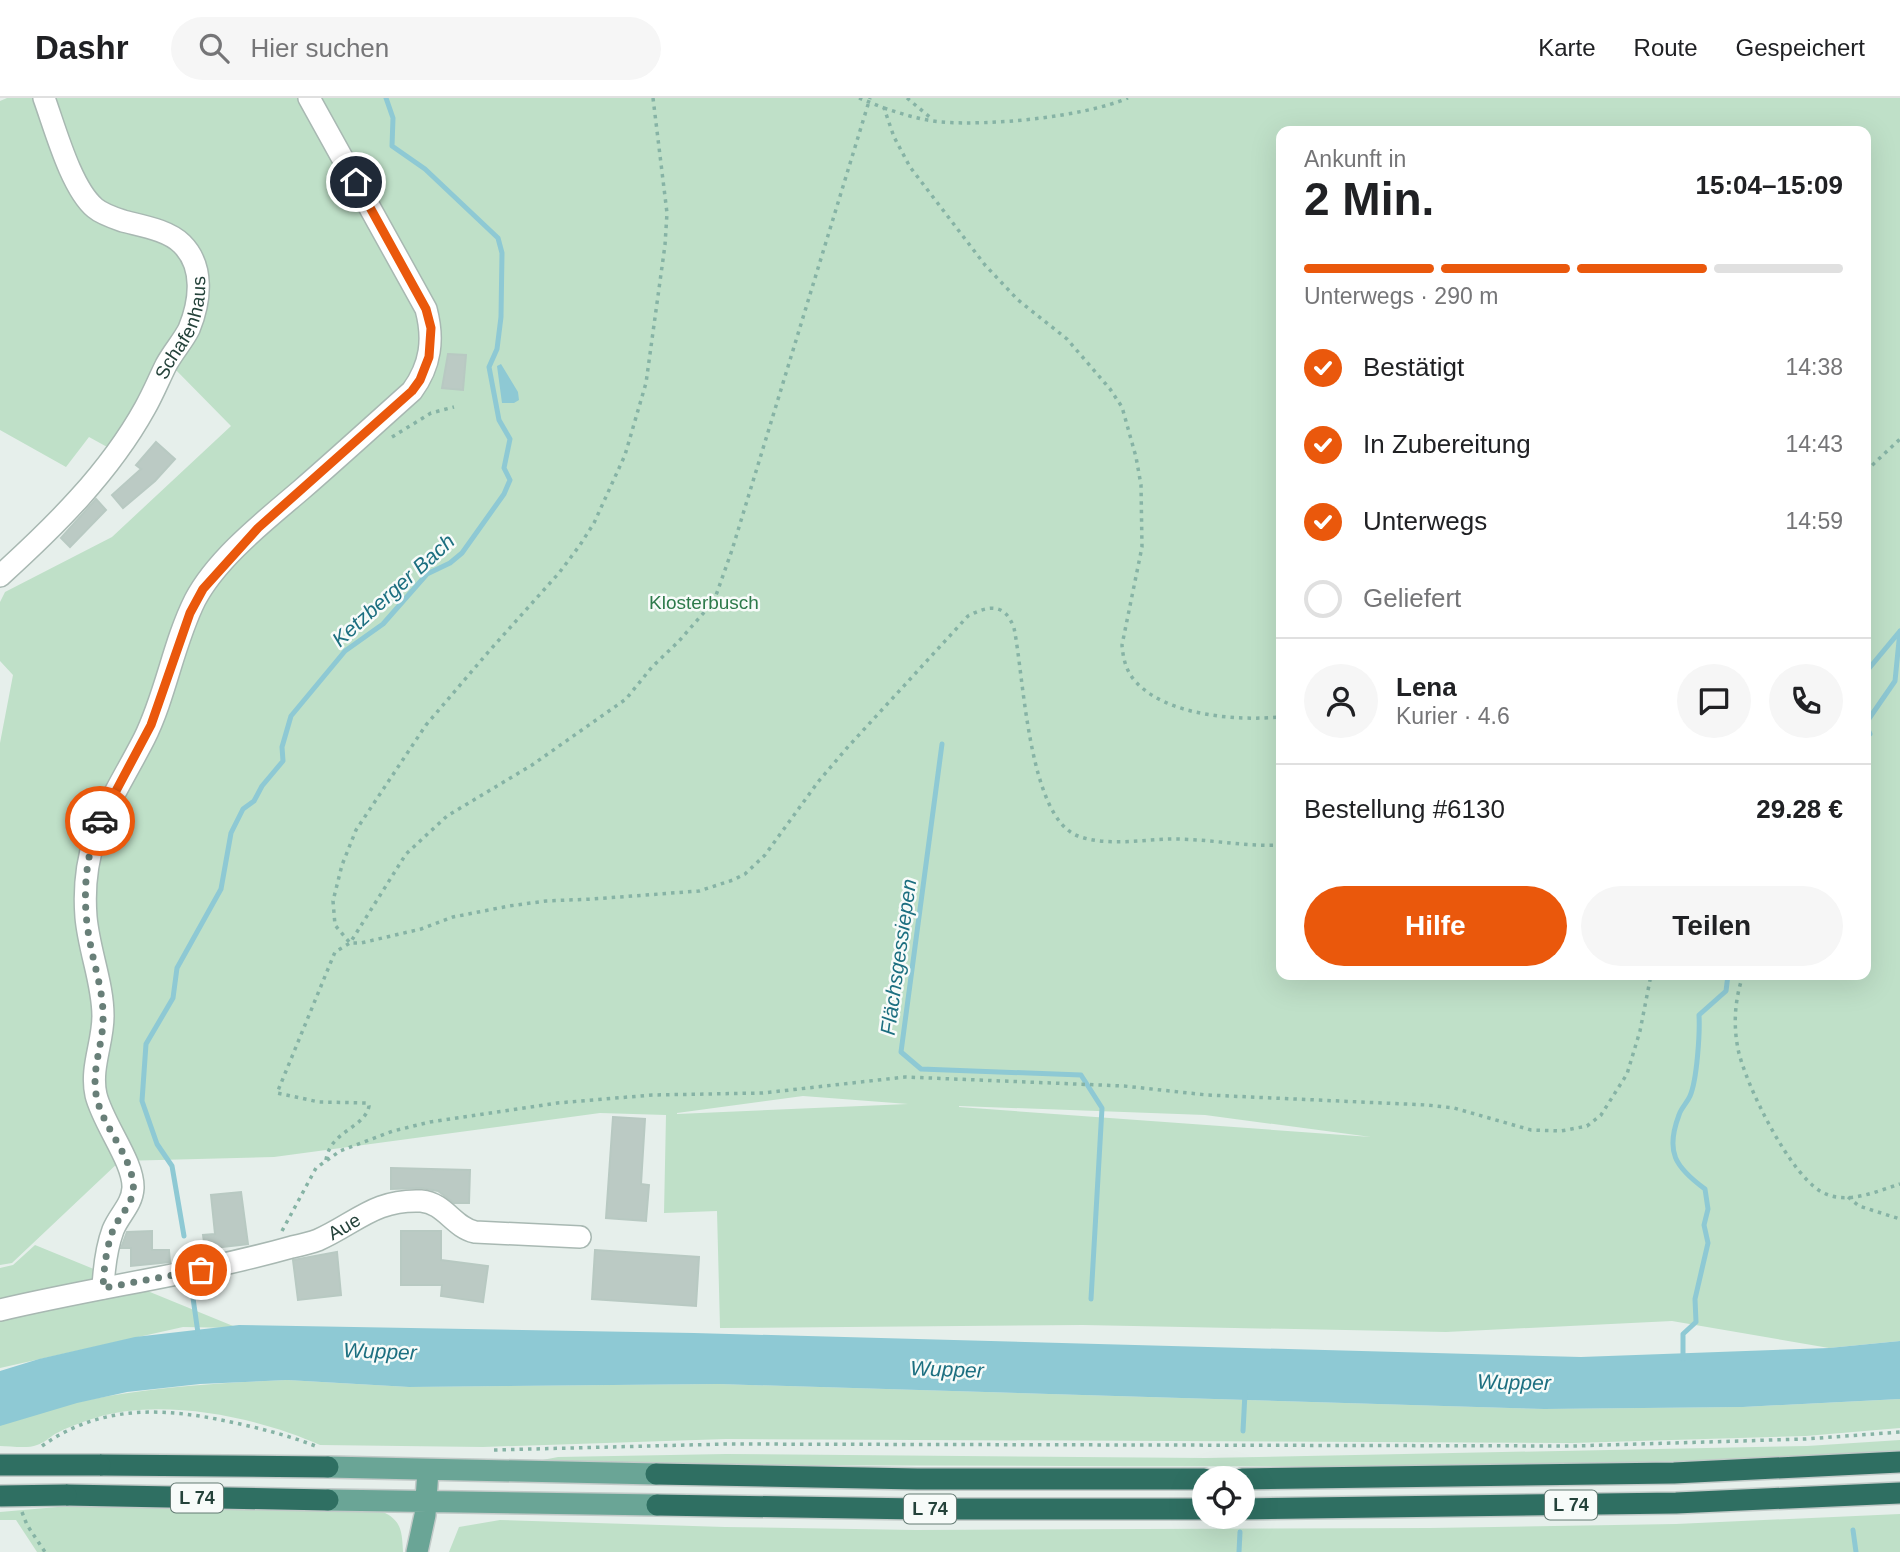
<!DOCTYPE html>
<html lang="de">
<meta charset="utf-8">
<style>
body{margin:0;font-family:Arial,sans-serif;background:#f6f6f6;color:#202124;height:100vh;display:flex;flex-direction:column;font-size:26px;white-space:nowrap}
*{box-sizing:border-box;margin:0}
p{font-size:23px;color:#757577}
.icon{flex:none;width:38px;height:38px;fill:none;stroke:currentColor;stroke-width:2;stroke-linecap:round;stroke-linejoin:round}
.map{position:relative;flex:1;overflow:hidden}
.side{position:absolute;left:1276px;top:28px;width:595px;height:854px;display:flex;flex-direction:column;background:#fff;border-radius:14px;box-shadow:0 7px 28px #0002}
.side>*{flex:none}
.buttons{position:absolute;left:1192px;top:1368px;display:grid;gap:14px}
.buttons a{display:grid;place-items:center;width:63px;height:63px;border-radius:50%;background:#fff;box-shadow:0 7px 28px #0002;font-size:35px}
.pin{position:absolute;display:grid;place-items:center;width:60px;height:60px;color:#fff;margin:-30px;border:4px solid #fff;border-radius:50%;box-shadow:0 2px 7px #0007}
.courier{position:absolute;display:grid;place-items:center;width:70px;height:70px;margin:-35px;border:5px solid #ea580c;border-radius:50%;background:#fff;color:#222;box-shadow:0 2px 9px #0007}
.summary em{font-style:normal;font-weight:700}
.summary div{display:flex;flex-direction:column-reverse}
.summary{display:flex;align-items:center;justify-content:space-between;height:119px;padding:0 28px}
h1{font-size:46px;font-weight:700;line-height:52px}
.bar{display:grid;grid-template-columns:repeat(4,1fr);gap:10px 7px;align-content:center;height:84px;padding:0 28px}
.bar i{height:9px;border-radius:5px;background:#e0e0e0}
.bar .active{background:#ea580c}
.bar p{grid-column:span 4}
.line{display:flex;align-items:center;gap:18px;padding:0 28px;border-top:2px solid #e0e0e0}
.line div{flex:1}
.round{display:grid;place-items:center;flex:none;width:74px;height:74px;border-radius:37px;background:#f6f6f6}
ol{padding:0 28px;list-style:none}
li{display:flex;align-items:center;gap:21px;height:77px}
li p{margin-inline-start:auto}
li .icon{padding:7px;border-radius:50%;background:#ea580c;color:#fff;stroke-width:4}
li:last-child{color:#757577}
li i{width:38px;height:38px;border:4px solid #e0e0e0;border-radius:50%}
.primary-button{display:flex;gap:14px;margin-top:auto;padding:14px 28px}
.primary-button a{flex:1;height:80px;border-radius:42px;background:#ea580c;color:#fff;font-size:28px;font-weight:700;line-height:80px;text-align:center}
.primary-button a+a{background:#f6f6f6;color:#202124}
header{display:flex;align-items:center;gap:42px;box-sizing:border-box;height:98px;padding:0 35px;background:#fff;border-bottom:2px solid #e0e0e0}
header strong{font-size:33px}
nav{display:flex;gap:38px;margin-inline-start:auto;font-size:24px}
.search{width:490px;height:63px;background:#f6f6f6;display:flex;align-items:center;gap:18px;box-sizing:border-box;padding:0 24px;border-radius:38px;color:#757577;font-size:26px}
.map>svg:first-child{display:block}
.green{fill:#bfe0c8;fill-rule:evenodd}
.water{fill:#8ec9d4}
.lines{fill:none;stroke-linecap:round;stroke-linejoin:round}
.stream{stroke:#8ec9d4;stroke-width:5}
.building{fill:#bbcac4;stroke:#b8c9c2;stroke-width:2}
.minor-casing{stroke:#a8b8b2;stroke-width:24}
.major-casing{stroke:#c2cac8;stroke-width:24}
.highway-casing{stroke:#c2cac8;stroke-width:24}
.path{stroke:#86b3a5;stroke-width:3.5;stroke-dasharray:3.5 5;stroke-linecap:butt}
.minor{stroke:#fff;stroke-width:21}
.major{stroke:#6aa596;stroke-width:21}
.highway{stroke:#2f6f62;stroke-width:21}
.highway-bridge-casing{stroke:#c2cac8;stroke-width:24;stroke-linecap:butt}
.highway-bridge{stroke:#2f6f62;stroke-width:21}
.done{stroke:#687f78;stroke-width:7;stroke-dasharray:0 12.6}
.route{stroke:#ea580c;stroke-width:9}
.labels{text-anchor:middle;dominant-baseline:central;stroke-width:5;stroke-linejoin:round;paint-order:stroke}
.shield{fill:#f7fbf9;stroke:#637a73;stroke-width:2}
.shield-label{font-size:18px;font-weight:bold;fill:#24423a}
.street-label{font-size:19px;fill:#24423a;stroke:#f7fbf9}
.park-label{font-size:19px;fill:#2d7a4b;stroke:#f7fbf9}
.water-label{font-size:21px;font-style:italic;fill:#1c6f80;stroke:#f7fbf9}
</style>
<header>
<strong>Dashr</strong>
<div class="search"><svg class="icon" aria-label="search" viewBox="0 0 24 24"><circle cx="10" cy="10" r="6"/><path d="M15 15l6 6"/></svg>Hier suchen</div>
<nav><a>Karte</a><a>Route</a><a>Gespeichert</a></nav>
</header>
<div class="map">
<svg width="1900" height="1454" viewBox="0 0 1900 1454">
<rect width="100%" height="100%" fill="#e6efeb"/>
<path class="green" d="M 7,0 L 36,0 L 76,98 L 179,149 L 195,190 L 175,242 L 109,350 L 89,339 L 66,369 L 0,332 L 0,3 Z
M 52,0 L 1900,0 L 1900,1243 L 1829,1250 L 1672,1223 L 1446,1234 L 1083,1227 L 720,1230 L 717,1113 L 664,1115 L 666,1017 L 600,1015 L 274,1059 L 120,1063 L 12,1165 L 0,1167 L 0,645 L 13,577 L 0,563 L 0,504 L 5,494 L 112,439 L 231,328 L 171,267 L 204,218 L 204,191 L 200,166 L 118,117 L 81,84 ZM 1281,33 L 1866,33 L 1866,877 L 1281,877 ZM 803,998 L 908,1006 L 677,1016 L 677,1015 ZM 959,1008 L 1205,1017 L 1371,1039 L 959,1009 Z
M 35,1147 L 238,1230 L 183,1229 L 0,1270 L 0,1170 L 13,1167 Z
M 287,1282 L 409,1289 L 718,1286 L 1544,1311 L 1743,1309 L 1900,1301 L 1900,1330 L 1806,1338 L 1572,1345 L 726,1341 L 483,1349 L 320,1347 C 257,1319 162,1299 95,1320 C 82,1324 68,1329 55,1336 C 50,1339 44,1345 37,1347 C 27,1351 11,1348 0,1348 L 0,1327 C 92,1292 190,1286 287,1282 Z
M 1900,1342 L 1900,1354 C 1781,1363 1662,1363 1543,1366 C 1215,1372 886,1364 558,1369 L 532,1364 L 558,1359 L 726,1356 L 1206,1360 L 1807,1348 Z
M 69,1408 L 376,1411 C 400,1420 402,1429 403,1454 L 37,1454 L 16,1422 L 0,1422 L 0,1414 Z
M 1900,1416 L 1900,1454 L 449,1454 L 459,1429 L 500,1422 L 725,1429 L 916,1432 L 1430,1430 L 1676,1426 Z"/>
<path class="water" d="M 501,266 L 518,294 L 519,302 L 514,305 L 502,305 L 497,268 Z
M 239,1227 L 694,1235 L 1581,1259 L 1829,1250 L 1900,1243 L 1900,1301 L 1743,1309 L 1544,1311 L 718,1286 L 409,1289 L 287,1282 L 200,1286 L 127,1294 L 77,1305 L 0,1328 L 0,1273 L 39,1261 L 135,1239 Z"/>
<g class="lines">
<path class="stream" d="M 1866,574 L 1900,533
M 1866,625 L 1895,583 L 1900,533
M 1866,627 L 1870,636 L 1866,639
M 942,646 L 901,954 L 921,971 L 1081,977 L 1102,1010 L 1091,1201
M 184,1138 L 172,1068 L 157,1046 L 142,1003 L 146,946 L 173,900 L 177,870 L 221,791 L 231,735 L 243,711 L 254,703 L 262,688 L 283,663 L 282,649 L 291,618 L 345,553 L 383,526 L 427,476 L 450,465 L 462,455 L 504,396 L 510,382 L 504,370 L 510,341 L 499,322 L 489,269 L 497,251 L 501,219 L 502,155 L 498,140 L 425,71 L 392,48 L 393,20 L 386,0
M 193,1200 L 198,1235
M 1683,1261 L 1683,1236 L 1696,1224 L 1695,1201 L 1708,1145 L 1704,1127 L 1708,1111 L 1705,1091 C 1675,1069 1665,1054 1679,1017 C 1681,1010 1687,1005 1690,998 C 1697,982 1700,935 1699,917 L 1726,893 L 1728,877
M 1243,1333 L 1245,1295
M 1853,1432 L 1856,1454
M 1239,1454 L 1240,1434"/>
</g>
<path class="building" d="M 448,256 L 466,257 L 463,292 L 442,290 Z
M 156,344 L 175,361 L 155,383 L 123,410 L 112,397 L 141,371 L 136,367 Z
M 96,401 L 106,412 L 70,449 L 61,440 Z
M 613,1019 L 645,1021 L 641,1086 L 649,1087 L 646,1123 L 606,1120 Z
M 391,1070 L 470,1072 L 469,1105 L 454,1105 L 438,1093 L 421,1090 L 391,1091 Z
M 241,1094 L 248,1146 L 205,1151 L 203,1137 L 215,1136 L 211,1097 Z
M 152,1133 L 152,1152 L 169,1152 L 170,1164 L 131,1168 L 131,1150 L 121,1150 L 127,1134 Z
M 401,1133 L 441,1133 L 441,1162 L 488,1168 L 483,1204 L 441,1198 L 442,1187 L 401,1187 Z
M 595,1152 L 699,1159 L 696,1208 L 592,1201 Z
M 337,1154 L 341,1197 L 298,1202 L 293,1162 Z"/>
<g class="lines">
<g class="minor-casing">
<g id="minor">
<path id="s1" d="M 0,478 C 55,428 109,375 145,310 C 153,296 159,281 166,267 C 173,254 183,243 189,231 C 200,204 205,169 182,146 C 168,132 142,128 123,123 C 114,120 102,116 95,110 C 71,90 55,30 44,0"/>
<path d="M 103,1190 C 104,1170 106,1151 113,1132 C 119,1117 132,1107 133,1090 C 134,1064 103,1026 96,997 C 90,970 103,945 103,918 C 103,885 89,853 86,819 C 80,742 111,705 144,641 C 166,597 173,546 195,502 C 217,460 266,422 301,392 C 339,359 375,326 412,293 C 431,267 434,241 426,211 L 309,0"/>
<path id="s2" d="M 0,1212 C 97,1189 196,1176 292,1149 C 301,1147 310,1145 318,1142 C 356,1125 375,1101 421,1103 C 445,1105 453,1129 475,1134 L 580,1139"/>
</g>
</g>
<g class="major-casing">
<path id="major" d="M 328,1369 L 656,1376
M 328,1402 L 657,1407
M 417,1454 L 425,1417 L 428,1372"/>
</g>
<g class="highway-casing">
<path id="highway" d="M 100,1367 L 328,1369
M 656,1376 L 917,1381 L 1204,1381
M 1242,1381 L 1674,1375 L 1900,1364
M 66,1397 L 328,1402
M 657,1407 L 918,1411 L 1204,1411
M 1242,1411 L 1676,1405 L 1900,1395"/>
</g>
<path class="path" d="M 653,0 L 667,115 L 665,147 L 646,285 L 625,357 L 594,425 L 580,447 L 559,475 L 490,552 L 426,627 L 356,732 L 342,767 L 333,803 L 335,827 L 350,845 L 361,845 L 421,831 L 453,819 L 509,808 L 546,803 L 593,801 L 699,793 L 733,782 L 745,776 L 765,757 L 818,684 L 846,651 L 968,518 C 989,507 1005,505 1014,530 C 1024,578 1028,719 1078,738 C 1108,749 1143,741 1174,741 C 1210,741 1245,749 1281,747
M 859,0 L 884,10 L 894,39 L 910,69 L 985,167 L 1018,202 L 1067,241 L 1110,291 L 1122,309 L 1136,359 L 1141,387 L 1142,449 L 1122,547 C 1123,560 1126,573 1135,583 C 1166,618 1237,623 1281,619
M 907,0 L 932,21
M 884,10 C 902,16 921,22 941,24 C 990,28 1083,19 1128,0
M 392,339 L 431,315 L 454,309
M 1866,373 L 1900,341
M 1743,877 C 1735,901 1733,926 1738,951 C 1745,986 1793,1084 1826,1096 C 1850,1106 1877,1093 1900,1086
M 326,1062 C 330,1033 365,1030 369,1008 L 368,1005 L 319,1004 L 277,995 L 335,854 L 350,845 L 406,756 L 447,718 L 532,667 L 626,601 L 652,569 L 679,543 L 714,503 L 732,452 L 870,0
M 1848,1099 L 1859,1108 L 1900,1121
M 282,1133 L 316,1070 L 340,1053 L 393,1033 L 430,1024 L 557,1005 L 652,997 L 763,995 L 905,979 L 1124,988 L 1207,997 L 1427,1007 L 1454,1010 L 1531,1032 L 1561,1033 L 1587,1028 L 1601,1017 L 1627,976 L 1640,933 L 1651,877
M 42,1348 C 104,1304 170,1310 240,1326 C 267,1332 293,1339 318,1349
M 494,1352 L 726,1346 L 1573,1348 L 1806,1341 L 1900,1334
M 22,1414 L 27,1427 L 45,1454"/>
<use href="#minor" class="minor"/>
<use href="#major" class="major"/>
<use href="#highway" class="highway"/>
<g class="highway-bridge-casing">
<path id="highway-bridge" d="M 0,1367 L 100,1367
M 0,1398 L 66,1397"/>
</g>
<use href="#highway-bridge" class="highway-bridge"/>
</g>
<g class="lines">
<path class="done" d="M 100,723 C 84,760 82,805 90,844 C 94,868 103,892 103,917 C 104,946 90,972 97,1001 C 104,1030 129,1055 133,1084 C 136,1104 120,1116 113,1132 C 106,1151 104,1170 103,1190 L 201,1172"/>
<path class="route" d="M 100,723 L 151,627 L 190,515 L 203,491 L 258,430 L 412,293 L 420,282 L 429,259 L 431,230 L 426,211 L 356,84"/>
</g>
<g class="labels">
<g class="shield">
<rect x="171" y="1385.5" width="52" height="29" rx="5"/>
<rect x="1545" y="1392.5" width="52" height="29" rx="5"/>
<rect x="904" y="1396.5" width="52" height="29" rx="5"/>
</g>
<g class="shield-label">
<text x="197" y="1400">L 74</text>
<text x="1571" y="1407">L 74</text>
<text x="930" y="1411">L 74</text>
</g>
<g class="street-label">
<text stroke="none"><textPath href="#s1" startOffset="312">Schafenhaus</textPath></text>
<text stroke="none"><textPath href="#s2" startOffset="355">Aue</textPath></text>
</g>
<g class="park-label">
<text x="704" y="504">Klosterbusch</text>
</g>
<g class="water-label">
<text transform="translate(393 492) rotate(-42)">Ketzberger Bach</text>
<text transform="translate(898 859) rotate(-82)">Flächsgessiepen</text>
<text transform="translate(380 1253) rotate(2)">Wupper</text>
<text transform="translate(947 1271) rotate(2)">Wupper</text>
<text transform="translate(1514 1284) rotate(1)">Wupper</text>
</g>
</g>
</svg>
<div class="buttons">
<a><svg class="icon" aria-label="locate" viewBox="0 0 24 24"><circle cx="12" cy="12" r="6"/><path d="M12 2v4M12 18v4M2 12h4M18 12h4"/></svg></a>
</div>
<div class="pin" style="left:201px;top:1172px;background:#ea580c"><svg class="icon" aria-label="bag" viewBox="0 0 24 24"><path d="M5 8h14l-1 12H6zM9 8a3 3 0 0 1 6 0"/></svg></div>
<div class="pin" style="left:356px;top:84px;background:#1f2937"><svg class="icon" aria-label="home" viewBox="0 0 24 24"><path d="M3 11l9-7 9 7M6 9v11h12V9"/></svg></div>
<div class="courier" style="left:100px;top:723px"><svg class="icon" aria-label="car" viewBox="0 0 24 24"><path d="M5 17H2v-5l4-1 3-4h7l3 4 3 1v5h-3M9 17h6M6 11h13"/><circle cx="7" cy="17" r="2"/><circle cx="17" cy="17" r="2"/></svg></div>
<section class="side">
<div class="summary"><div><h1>2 Min.</h1><p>Ankunft in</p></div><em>15:04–15:09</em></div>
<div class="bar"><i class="active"></i><i class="active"></i><i class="active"></i><i></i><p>Unterwegs · 290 m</p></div>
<ol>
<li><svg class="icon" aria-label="check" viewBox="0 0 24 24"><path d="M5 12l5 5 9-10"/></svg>Bestätigt<p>14:38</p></li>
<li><svg class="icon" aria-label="check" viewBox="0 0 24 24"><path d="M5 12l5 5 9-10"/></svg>In Zubereitung<p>14:43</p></li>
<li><svg class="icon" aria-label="check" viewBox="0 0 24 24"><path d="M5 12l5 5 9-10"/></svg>Unterwegs<p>14:59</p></li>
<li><i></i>Geliefert</li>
</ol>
<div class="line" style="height:126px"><a class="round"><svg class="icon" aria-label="person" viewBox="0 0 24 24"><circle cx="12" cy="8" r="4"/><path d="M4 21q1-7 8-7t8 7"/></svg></a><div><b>Lena</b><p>Kurier · 4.6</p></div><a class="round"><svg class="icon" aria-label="chat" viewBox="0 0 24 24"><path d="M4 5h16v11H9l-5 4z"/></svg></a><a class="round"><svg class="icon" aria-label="phone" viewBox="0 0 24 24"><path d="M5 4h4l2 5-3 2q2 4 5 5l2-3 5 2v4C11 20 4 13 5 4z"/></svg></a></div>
<div class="line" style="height:91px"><div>Bestellung #6130</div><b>29.28 €</b></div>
<div class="primary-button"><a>Hilfe</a><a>Teilen</a></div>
</section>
</div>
